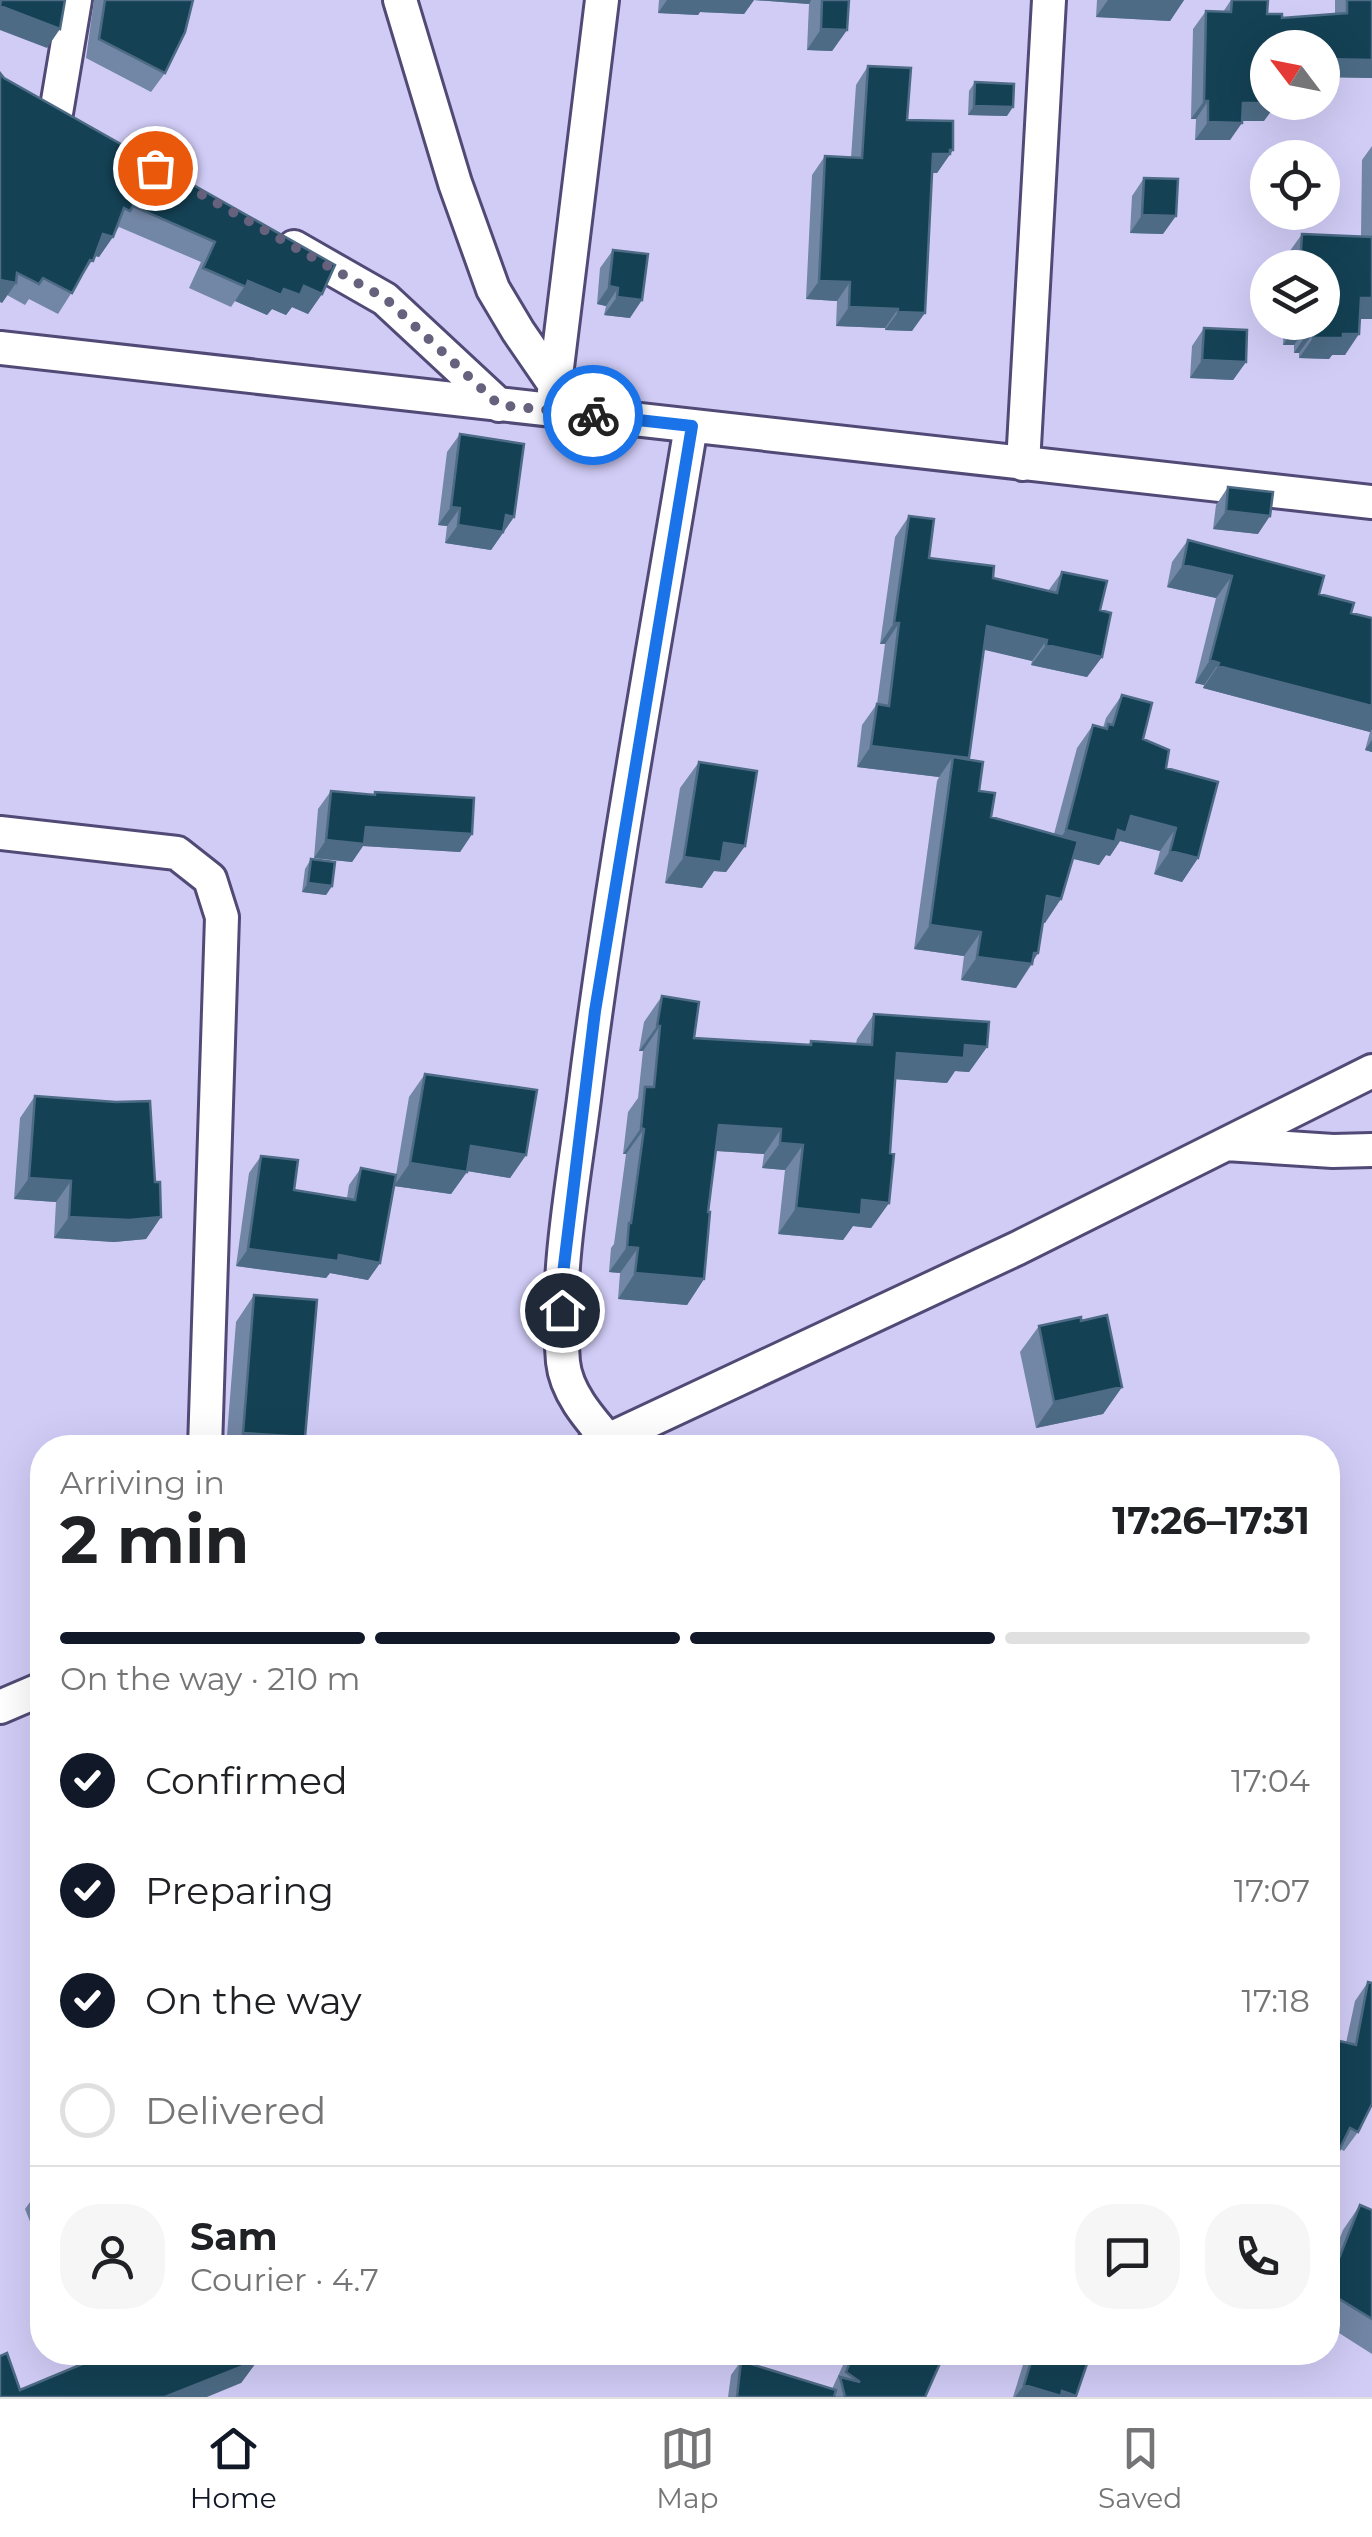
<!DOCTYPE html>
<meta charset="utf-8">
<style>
body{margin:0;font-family:Montserrat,sans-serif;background:#f6f6f6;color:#202124;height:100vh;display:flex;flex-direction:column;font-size:38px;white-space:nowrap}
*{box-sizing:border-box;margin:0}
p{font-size:32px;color:#757577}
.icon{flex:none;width:55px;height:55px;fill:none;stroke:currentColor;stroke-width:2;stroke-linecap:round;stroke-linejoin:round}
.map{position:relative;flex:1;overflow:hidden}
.details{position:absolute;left:30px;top:1435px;width:1310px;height:930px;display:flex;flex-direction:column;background:#fff;border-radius:40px;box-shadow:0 10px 40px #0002}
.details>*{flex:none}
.needle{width:65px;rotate:302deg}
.fabs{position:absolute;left:1250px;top:30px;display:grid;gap:20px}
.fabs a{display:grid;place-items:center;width:90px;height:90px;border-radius:50%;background:#fff;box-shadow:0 10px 40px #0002;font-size:50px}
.pin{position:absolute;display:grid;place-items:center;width:85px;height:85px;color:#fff;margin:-42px;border:5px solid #fff;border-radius:50%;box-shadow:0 2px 10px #0007}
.courier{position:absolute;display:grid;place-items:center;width:100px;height:100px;margin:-50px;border:8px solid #1a73e8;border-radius:50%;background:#fff;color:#222;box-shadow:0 2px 12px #0007}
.summary em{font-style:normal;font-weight:700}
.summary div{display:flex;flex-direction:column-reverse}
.summary{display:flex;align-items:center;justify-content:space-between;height:170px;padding:0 30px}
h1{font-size:65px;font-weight:700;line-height:75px}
.bar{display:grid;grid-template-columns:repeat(4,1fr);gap:15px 10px;align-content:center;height:120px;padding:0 30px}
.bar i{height:12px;border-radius:8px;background:#e0e0e0}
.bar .selected{background:#111827}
.bar p{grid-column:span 4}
.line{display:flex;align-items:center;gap:25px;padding:0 30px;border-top:2px solid #e0e0e0}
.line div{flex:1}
.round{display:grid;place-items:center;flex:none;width:105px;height:105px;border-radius:40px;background:#f6f6f6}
ol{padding:0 30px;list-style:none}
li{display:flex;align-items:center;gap:30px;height:110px}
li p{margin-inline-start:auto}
li .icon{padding:10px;border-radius:50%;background:#111827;color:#fff;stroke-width:4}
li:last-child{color:#757577}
li i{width:55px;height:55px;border:5px solid #e0e0e0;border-radius:50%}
.tabs{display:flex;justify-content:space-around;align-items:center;height:140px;border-top:2px solid #e0e0e0;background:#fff;font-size:28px;color:#757577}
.tabs a{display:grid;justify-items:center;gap:5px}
.tabs .selected{color:#111827}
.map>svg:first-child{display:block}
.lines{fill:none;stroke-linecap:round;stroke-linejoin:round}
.street-casing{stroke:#514a76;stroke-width:38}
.street{stroke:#fff;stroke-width:32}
.wall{fill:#7286a5}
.shaded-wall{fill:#4d6b85}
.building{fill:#144154;stroke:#4d6b85;stroke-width:2.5}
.done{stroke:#66627e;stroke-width:10;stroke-dasharray:0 18}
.route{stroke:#1a73e8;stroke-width:12}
</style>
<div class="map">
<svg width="1372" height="2397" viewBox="0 0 1372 2397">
<rect width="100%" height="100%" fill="#d1ccf6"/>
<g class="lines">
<g class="street-casing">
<path id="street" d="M 400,0 L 455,183 L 493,289 L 518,331 L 555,385
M 56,113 L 75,0
M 294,247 L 385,299 L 499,405
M 0,348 L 1372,502
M 554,392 L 602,0
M 1023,464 L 1049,0
M 0,833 L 177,853 L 210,879 L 222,917 L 205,1448
M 1226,1144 L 1333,1151 L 1372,1150
M 608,1440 C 589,1418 566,1392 563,1362 C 555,1275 573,1185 584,1099 C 612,874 654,650 691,426
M 591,1448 L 1018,1248 L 1372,1071
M 0,1707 L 42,1689"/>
</g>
<use href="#street" class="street"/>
</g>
<path class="wall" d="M 94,0 L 193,0 L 165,73 L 151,92 L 86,58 Z
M 659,0 L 849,0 L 847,30 L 832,51 L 807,50 L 809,4 L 754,0 L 744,14 L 700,12 L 698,15 L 658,13 Z
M 1097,0 L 1184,0 L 1170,21 L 1096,17 Z
M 1231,0 L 1282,18 L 1335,14 L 1335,0 L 1372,0 L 1372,78 L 1322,77 L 1322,48 L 1268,48 L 1264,121 L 1242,121 L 1230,140 L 1195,140 L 1196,119 L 1191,119 L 1193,29 L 1206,11 L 1223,12 Z
M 868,66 L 907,120 L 953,150 L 937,173 L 932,173 L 912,331 L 885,330 L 885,328 L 836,326 L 837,301 L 806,299 L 812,175 L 825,156 L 851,158 L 856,85 Z
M 4,78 L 322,294 L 308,314 L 292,307 L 286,315 L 272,309 L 267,315 L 235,301 L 231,307 L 189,288 L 201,262 L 119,227 L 99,257 L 95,256 L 58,314 L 29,299 L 25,305 L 7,295 L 2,303 Z
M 975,82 L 1007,116 L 968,115 L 969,91 Z
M 1372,146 L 1372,319 L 1360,319 L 1345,355 L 1332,355 L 1329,359 L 1299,358 L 1299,353 L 1294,353 L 1294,345 L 1283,345 L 1284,322 L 1322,322 L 1322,268 L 1287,268 L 1287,255 L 1302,234 L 1361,237 L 1362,160 Z
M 1144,178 L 1163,234 L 1130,233 L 1132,196 Z
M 613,250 L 630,318 L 604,315 L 606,306 L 597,304 L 600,268 Z
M 1204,328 L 1246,362 L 1233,380 L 1190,378 L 1192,346 Z
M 460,434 L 517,488 L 514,517 L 491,550 L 445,543 L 447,526 L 438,525 L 447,452 Z
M 1228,487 L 1258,534 L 1213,529 L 1216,505 Z
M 909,516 L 929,558 L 993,578 L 1048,591 L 1062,572 L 1100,610 L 1102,657 L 1087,677 L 1031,665 L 1032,661 L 984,649 L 968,759 L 979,791 L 991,817 L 1054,834 L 1077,748 L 1093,725 L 1103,728 L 1106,718 L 1122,695 L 1143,739 L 1166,768 L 1198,858 L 1182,882 L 1154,874 L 1160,851 L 1120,841 L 1110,856 L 1106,855 L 1099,865 L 1073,859 L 1045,923 L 1043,922 L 1032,964 L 1016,988 L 961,980 L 964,956 L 914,949 L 937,781 L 939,777 L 857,767 L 862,725 L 877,704 L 885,644 L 880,644 L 895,537 Z
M 1188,540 L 1319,594 L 1351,613 L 1372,618 L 1372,752 L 1365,750 L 1370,732 L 1203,688 L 1204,685 L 1195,683 L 1216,598 L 1167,587 L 1172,562 Z
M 699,762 L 745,846 L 726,872 L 714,871 L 702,888 L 665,883 L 680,788 Z
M 331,791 L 373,795 L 375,792 L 472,834 L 460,852 L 363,846 L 352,862 L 314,858 L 318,809 Z
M 311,859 L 332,886 L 326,895 L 302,892 L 305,869 Z
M 662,996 L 694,1038 L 808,1045 L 811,1041 L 856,1044 L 857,1039 L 874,1014 L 987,1047 L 969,1072 L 955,1071 L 947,1083 L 895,1079 L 890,1153 L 889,1203 L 871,1228 L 853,1226 L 843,1240 L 778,1234 L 785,1170 L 762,1168 L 764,1154 L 716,1151 L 708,1212 L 704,1279 L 687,1305 L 618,1299 L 620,1273 L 609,1272 L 611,1248 L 614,1244 L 626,1154 L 623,1154 L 628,1112 L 638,1098 L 643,1051 L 639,1051 L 644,1022 Z
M 425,1074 L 526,1155 L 510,1178 L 467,1171 L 451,1194 L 394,1186 L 380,1263 L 368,1280 L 330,1273 L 326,1278 L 236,1266 L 249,1173 L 261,1156 L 294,1190 L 347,1198 L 349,1185 L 361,1168 L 396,1175 L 409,1097 Z
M 35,1096 L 155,1182 L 161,1217 L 146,1239 L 114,1242 L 54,1238 L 56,1202 L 14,1199 L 20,1118 Z
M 254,1295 L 298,1448 L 226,1448 L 236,1322 Z
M 1081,1321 L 1122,1387 L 1103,1414 L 1036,1428 L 1020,1352 L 1039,1326 Z
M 1368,1982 L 1358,2132 L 1344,2151 L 1340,2149 L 1346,2043 L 1355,2001 Z
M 42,2189 L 42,2252 L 25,2209 L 38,2191 Z
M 1360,2205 L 1372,2210 L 1372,2354 L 1328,2326 L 1328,2268 L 1343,2230 Z
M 91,2352 L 254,2352 L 258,2360 L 241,2383 L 20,2390 L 94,2359 Z
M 849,2352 L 945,2352 L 925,2397 L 728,2397 L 731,2375 L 741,2361 L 832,2389 Z
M 1027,2352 L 1087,2352 L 1075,2397 L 1013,2397 Z"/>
<path class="shaded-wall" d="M 667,0 L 811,0 L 809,4 L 754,0 L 744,14 L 700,12 L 698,15 L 658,13 Z
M 1108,0 L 1184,0 L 1170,21 L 1096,17 Z
M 0,6 L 60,29 L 47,48 L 0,30 Z
M 821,29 L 847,30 L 832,51 L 807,50 Z
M 1322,59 L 1372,60 L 1372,78 L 1322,77 Z
M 1204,101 L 1208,101 L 1196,119 L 1191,119 Z
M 1243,103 L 1277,103 L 1264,121 L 1230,121 Z
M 974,106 L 1013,107 L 1007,116 L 968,115 Z
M 1208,122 L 1242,123 L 1230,140 L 1195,140 Z
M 953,150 L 937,173 L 920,172 L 933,154 Z
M 1142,215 L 1176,216 L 1163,234 L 1130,233 Z
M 103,234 L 113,237 L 99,257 L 89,254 Z
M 0,280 L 16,283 L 2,303 L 0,302 Z
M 248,281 L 284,289 L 304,286 L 322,294 L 308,314 L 292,307 L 286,315 L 272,309 L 267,315 L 235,301 Z
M 819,281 L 850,282 L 837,301 L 806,299 Z
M 609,286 L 618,288 L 606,306 L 597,304 Z
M 617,297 L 642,300 L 630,318 L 604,315 Z
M 1361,298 L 1372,298 L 1372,319 L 1346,319 Z
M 849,307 L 898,309 L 885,328 L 836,326 Z
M 898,312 L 925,313 L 912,331 L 885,330 Z
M 1297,324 L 1309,324 L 1294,345 L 1283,345 Z
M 1308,332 L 1314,332 L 1299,353 L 1294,353 Z
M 1343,334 L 1359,334 L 1345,355 L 1332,355 L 1329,359 L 1299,358 L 1313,338 Z
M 1202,360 L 1246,362 L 1233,380 L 1190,378 Z
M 451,507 L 460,508 L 447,526 L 438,525 Z
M 1226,511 L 1270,516 L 1258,534 L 1213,529 Z
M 506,515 L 514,517 L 491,550 L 445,543 L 458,525 Z
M 1183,565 L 1232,576 L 1216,598 L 1167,587 Z
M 894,623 L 899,623 L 885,644 L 880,644 Z
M 987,626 L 1047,640 L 1032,661 L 972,647 Z
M 1046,645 L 1102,657 L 1087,677 L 1031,665 Z
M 1210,660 L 1219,663 L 1204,685 L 1195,683 Z
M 1218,666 L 1372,706 L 1372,729 L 1370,732 L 1203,688 Z
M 1372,740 L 1372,752 L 1365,750 Z
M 871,746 L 969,758 L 953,757 L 939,777 L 857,767 Z
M 1131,816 L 1176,828 L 1160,851 L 1120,841 L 1110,856 L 1106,855 L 1099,865 L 1050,853 L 1066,830 Z
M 366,827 L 472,834 L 460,852 L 363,846 L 352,862 L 314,858 L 326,840 Z
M 724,843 L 745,846 L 726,872 L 714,871 L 702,888 L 665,883 L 684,857 Z
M 1170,851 L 1198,858 L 1182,882 L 1154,874 Z
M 308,883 L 332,886 L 326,895 L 302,892 Z
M 1047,896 L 1061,899 L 1045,923 L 1031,919 Z
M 930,925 L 981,932 L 964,956 L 914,949 Z
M 1038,953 L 1016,988 L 961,980 L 977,957 Z
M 657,1026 L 660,1026 L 643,1051 L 639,1051 Z
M 965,1045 L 987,1047 L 969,1072 L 955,1071 L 947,1083 L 879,1078 L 897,1053 Z
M 719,1125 L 781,1129 L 764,1154 L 702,1150 Z
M 641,1128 L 644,1129 L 626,1154 L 623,1154 Z
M 780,1143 L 803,1145 L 785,1170 L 762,1168 Z
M 471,1146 L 526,1155 L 510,1178 L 455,1169 Z
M 410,1163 L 467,1172 L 451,1194 L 394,1186 Z
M 29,1178 L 71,1181 L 56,1202 L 14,1199 Z
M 862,1200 L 889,1203 L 871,1228 L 853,1226 L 843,1240 L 778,1234 L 796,1208 Z
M 69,1217 L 161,1217 L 146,1239 L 114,1242 L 54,1238 Z
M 627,1247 L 638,1248 L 620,1273 L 609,1272 Z
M 248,1249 L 339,1255 L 380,1263 L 368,1280 L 330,1273 L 326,1278 L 236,1266 Z
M 635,1273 L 704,1279 L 687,1305 L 618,1299 Z
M 1122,1387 L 1103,1414 L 1036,1428 L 1054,1402 Z
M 243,1433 L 305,1437 L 298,1448 L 233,1448 Z
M 258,2360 L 241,2383 L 207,2397 L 165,2397 Z
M 1024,2385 L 1062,2391 L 1076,2396 L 1075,2397 L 1015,2397 Z"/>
<path class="building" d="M 1,0 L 65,0 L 60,29 L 0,6 Z
M 105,0 L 193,0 L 185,32 L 165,73 L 99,39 Z
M 822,0 L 849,0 L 847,30 L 821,29 Z
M 1232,0 L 1268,0 L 1267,14 L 1282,14 L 1282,18 L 1347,13 L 1347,0 L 1372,0 L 1372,60 L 1322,59 L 1322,48 L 1268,48 L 1268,102 L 1277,103 L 1243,103 L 1242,123 L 1208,122 L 1208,101 L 1204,101 L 1206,11 L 1231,12 Z
M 868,66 L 911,68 L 907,120 L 953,121 L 953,150 L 950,150 L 950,154 L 933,154 L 925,313 L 898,312 L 898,309 L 849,307 L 850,282 L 819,281 L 825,156 L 862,158 Z
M 0,73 L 4,78 L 335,265 L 322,294 L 304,286 L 300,295 L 284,289 L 281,295 L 248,281 L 246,287 L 203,268 L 215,242 L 133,206 L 130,211 L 124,208 L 113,237 L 103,234 L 93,261 L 90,260 L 72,293 L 43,278 L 39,284 L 17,273 L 16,283 L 0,280 Z
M 975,82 L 1014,84 L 1013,107 L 974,106 Z
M 1144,178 L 1178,179 L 1176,216 L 1142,215 Z
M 1302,234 L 1372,237 L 1372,298 L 1361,298 L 1359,334 L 1343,334 L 1343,338 L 1313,338 L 1314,332 L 1308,332 L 1309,324 L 1297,324 L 1297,322 L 1322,322 L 1322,268 L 1300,268 Z
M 613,250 L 648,254 L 642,300 L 617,297 L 618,288 L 609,286 Z
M 1204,328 L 1247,330 L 1246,362 L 1202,360 Z
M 460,434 L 524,444 L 514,517 L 506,515 L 503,532 L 458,525 L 460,508 L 451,507 Z
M 1228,487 L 1273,492 L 1270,516 L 1226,511 Z
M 909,516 L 934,519 L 929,558 L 994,566 L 993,578 L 1057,593 L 1062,572 L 1107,581 L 1100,610 L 1111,613 L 1102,657 L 1046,645 L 1047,640 L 987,626 L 969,758 L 871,746 L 877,704 L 889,706 L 899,623 L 894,623 Z
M 1188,540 L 1324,576 L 1319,594 L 1354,603 L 1351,613 L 1372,618 L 1372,706 L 1218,666 L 1219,663 L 1210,660 L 1232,576 L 1183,565 Z
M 1122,695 L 1152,703 L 1143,739 L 1169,750 L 1166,768 L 1218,782 L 1198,858 L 1170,851 L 1176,828 L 1131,816 L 1126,833 L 1118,830 L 1115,842 L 1066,830 L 1093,725 L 1107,729 L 1108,724 L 1113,725 Z
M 953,757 L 983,762 L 979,791 L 995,793 L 991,817 L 1078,841 L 1061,899 L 1047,896 L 1038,953 L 1034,953 L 1032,964 L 977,957 L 981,932 L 930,925 Z
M 699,762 L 757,771 L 745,846 L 724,843 L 721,862 L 684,857 Z
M 331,791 L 375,795 L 375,792 L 474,798 L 472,834 L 366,827 L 364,844 L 326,840 Z
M 311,859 L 335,862 L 332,886 L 308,883 Z
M 662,996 L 699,1002 L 694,1038 L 811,1045 L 811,1041 L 872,1045 L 874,1014 L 989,1022 L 987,1047 L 965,1045 L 964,1058 L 897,1053 L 890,1153 L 894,1154 L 889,1203 L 862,1200 L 861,1215 L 796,1208 L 803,1145 L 780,1143 L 781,1129 L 719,1125 L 708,1212 L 710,1212 L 704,1279 L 635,1273 L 638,1248 L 627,1247 L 629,1223 L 631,1223 L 644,1129 L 641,1128 L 645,1087 L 654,1087 L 660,1026 L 657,1026 Z
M 425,1074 L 537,1090 L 526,1155 L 471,1146 L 467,1172 L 410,1163 Z
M 35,1096 L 116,1102 L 150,1101 L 155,1182 L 160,1182 L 161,1217 L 129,1220 L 69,1217 L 71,1181 L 29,1178 Z
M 261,1156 L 298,1160 L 294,1190 L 355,1200 L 361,1168 L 396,1175 L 380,1263 L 339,1255 L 338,1261 L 248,1249 Z
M 254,1295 L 317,1300 L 305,1437 L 243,1433 Z
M 1107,1315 L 1122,1387 L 1054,1402 L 1039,1326 L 1081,1317 L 1081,1321 Z
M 1368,1982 L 1372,1983 L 1372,2104 L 1358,2132 L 1350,2128 L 1328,2173 L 1328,2038 L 1356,2045 Z
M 42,2189 L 42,2203 L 38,2191 Z
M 1360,2205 L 1372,2210 L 1372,2319 L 1328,2292 L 1328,2275 L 1340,2256 Z
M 111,2352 L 254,2352 L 258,2360 L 165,2397 L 0,2397 L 0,2356 L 7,2353 L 20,2390 Z
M 854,2352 L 945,2352 L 925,2397 L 845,2397 L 840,2377 L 860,2382 L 846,2372 Z
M 1034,2352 L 1087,2352 L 1086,2355 L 1090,2355 L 1076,2396 L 1062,2391 L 1061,2396 L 1024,2385 Z
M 741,2361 L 836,2390 L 834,2397 L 737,2397 Z"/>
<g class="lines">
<path class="done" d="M 155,168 L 386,299 L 499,405 L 593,415"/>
<path class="route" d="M 562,1310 L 562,1282 L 595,1011 L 692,426 L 593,415"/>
</g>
</svg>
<div class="fabs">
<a><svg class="needle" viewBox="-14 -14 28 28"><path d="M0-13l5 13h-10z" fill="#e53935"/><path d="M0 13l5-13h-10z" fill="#757577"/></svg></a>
<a><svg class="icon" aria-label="locate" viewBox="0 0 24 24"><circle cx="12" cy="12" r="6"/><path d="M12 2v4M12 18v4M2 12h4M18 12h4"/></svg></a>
<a><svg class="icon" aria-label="layers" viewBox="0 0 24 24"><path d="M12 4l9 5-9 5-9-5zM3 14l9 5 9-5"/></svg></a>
</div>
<div class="pin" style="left:155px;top:168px;background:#ea580c"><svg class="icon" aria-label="bag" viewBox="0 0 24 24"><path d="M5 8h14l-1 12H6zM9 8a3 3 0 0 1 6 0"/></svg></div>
<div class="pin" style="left:562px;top:1310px;background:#1f2937"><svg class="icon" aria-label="home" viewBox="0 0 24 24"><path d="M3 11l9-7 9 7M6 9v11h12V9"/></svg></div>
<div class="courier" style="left:593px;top:415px"><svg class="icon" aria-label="bike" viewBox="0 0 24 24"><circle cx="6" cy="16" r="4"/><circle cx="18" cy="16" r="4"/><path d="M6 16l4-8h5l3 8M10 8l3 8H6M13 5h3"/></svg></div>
<section class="details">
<div class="summary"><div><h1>2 min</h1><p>Arriving in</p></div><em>17:26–17:31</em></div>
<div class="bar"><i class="selected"></i><i class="selected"></i><i class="selected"></i><i></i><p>On the way · 210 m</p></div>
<ol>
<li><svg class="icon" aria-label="check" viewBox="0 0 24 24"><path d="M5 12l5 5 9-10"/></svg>Confirmed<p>17:04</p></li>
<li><svg class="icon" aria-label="check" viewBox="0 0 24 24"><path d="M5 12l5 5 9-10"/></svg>Preparing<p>17:07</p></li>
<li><svg class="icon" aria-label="check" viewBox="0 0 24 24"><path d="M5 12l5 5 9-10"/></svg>On the way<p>17:18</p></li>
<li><i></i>Delivered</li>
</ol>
<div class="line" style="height:180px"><a class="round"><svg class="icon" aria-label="person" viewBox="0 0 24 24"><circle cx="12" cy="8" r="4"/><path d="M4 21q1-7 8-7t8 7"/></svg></a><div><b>Sam</b><p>Courier · 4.7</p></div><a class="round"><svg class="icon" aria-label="chat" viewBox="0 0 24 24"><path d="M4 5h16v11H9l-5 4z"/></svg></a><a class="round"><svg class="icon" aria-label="phone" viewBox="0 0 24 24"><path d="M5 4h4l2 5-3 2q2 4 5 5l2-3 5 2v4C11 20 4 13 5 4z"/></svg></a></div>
</section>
</div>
<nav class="tabs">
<a class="selected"><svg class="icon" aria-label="home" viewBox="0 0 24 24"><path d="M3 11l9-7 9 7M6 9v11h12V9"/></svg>Home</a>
<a><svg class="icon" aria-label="map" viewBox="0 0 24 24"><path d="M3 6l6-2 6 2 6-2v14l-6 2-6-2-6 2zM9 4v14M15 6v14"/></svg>Map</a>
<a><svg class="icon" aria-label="saved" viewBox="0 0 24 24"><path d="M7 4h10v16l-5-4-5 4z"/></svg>Saved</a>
</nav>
